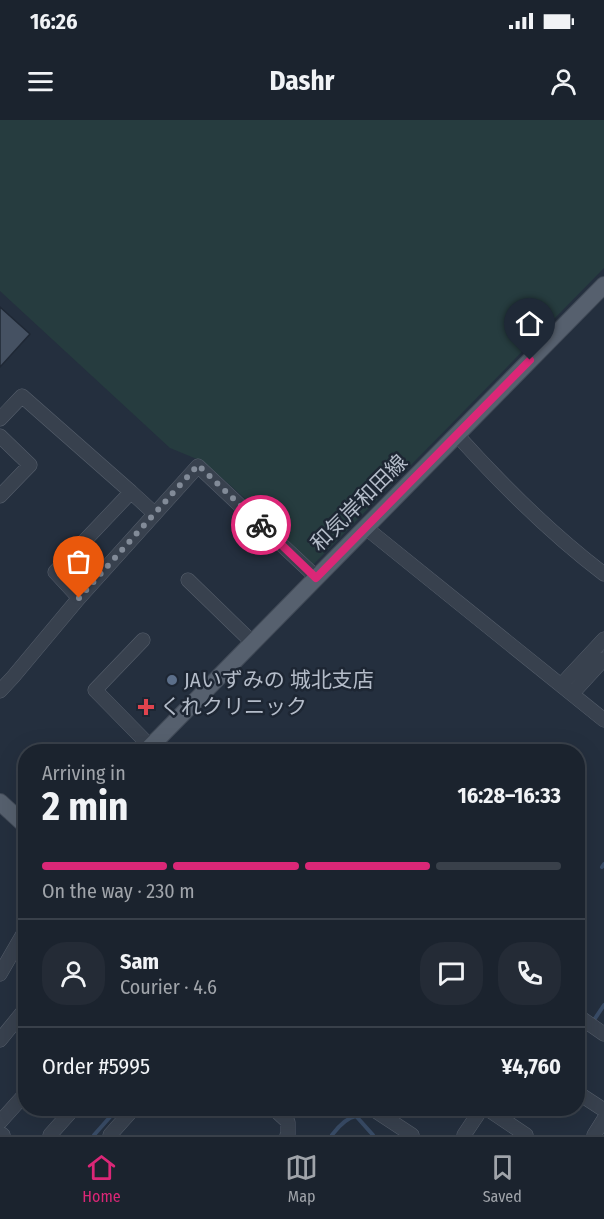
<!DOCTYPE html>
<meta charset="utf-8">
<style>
body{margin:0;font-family:"Fira Sans Condensed","Noto Sans JP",sans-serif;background:#242b36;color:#f1f3f6;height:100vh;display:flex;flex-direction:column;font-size:22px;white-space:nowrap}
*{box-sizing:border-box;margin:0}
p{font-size:20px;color:#a0a4aa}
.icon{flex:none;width:33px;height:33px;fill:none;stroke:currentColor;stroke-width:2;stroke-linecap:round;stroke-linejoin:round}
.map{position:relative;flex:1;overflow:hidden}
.sheet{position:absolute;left:18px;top:624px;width:567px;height:372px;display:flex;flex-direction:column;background:#1b232e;border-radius:24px;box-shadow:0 6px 24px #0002,0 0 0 2px #39404a}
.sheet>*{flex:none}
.pin{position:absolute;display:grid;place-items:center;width:51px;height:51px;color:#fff;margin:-62px -26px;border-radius:50% 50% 50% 0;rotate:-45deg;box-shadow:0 0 6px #0007}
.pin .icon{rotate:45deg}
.courier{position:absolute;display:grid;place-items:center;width:60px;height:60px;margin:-30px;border:4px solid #db2777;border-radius:50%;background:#fff;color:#222;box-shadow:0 2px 8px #0007}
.head em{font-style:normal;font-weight:700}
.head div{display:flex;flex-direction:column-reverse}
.head{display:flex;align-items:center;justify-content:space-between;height:102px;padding:0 24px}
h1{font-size:39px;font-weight:700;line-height:45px}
.bar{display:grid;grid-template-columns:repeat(4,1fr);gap:9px 6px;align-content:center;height:72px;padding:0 24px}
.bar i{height:8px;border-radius:4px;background:#39404a}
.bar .active{background:#db2777}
.bar p{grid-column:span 4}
.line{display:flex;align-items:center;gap:15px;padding:0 24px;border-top:2px solid #39404a}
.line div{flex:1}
.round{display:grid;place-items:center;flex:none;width:63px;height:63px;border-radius:24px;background:#242b36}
.status{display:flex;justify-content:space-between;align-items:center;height:42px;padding:0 30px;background:#1b232e;direction:ltr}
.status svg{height:16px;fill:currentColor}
header{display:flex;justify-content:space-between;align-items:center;height:78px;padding:0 24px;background:#1b232e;font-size:27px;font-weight:700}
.tab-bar{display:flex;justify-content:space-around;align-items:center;height:84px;border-top:2px solid #39404a;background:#1b232e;font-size:16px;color:#a0a4aa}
.tab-bar a{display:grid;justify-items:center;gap:3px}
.tab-bar .active{color:#db2777}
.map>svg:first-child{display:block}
.green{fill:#263c3f}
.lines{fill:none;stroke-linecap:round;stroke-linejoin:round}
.stream{stroke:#394c67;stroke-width:4}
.building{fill:#455162;stroke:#1f2835;stroke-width:1.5}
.minor-casing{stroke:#565f6c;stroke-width:15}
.major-casing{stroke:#414a57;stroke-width:18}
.minor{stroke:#38414e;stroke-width:14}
.major{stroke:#56606e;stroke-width:16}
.done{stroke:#828b98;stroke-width:6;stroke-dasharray:0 10.8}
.route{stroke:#db2777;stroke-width:8}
.service-dot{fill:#5c6f8a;stroke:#1d2633;stroke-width:2}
.health-dot{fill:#e0444e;stroke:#1d2633;stroke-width:2}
.labels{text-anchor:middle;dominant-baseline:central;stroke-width:5;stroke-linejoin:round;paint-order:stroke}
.street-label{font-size:21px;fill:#b4bcc9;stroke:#1d2633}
.poi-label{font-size:21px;fill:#b4bcc9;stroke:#1d2633;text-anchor:start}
</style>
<div class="status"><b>16:26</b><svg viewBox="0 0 49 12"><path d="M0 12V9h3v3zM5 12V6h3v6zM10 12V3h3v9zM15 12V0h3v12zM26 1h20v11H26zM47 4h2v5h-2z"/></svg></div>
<header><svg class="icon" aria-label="menu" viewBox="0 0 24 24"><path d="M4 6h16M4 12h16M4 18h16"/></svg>Dashr<svg class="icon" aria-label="person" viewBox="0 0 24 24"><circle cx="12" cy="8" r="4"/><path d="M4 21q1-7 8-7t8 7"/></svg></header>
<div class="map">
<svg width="604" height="1015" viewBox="0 0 604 1015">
<rect width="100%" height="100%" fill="#242f3e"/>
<path class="green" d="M 0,0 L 604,0 L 604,148 L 313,445 L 249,382 L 204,342 L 170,328 L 0,171 Z"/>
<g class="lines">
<path class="stream" d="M 602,747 L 604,744
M 591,899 L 594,900 L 604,885
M 94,1015 L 118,988
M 332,1015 C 338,1007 346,998 356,996 L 373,1015"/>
</g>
<path class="building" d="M 0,187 L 30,214 L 0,247 Z"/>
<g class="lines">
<g class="minor-casing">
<path id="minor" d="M 0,299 L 22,276 L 131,372
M 457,315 C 502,365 550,413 604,454
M 0,316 L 30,345 L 0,376
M 366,408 L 604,600
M 188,460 L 252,522
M 79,478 L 55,452 L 131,372 L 155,394
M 143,520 L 95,570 L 150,626
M 561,565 L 604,519
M 0,571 L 13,557 L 79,478 L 198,346 L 316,457
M 572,574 L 604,539
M 0,854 L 26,809
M 578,896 L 604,914
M 0,920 L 26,888
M 578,973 L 604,990
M 273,988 L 288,1002 L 288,1014 L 287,1015
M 371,988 L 412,1015
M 486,988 L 526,1015
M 0,1002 L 26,973
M 0,1013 L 3,1015
M 50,1015 L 74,988
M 110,1015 L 134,988
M 464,1015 L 482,988
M 594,1015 L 604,999"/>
</g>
<g class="major-casing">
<path id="major" d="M 145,632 L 604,165
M 0,682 L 26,706"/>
</g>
<use href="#minor" class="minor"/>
<use href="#major" class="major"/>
</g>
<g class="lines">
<path class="done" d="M 79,478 L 198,345 L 261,405"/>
<path class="route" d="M 261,405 L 316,458 L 530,240"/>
</g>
<circle class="service-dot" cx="172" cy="560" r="6"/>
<path class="health-dot" d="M143 578h6v6h6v6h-6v6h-6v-6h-6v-6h6z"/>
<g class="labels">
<g class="street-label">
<text transform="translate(359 383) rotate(-45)">和気岸和田線</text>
</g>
<g class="poi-label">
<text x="184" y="560">JAいずみの 城北支店</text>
<text x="160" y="587">くれクリニック</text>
</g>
</g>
</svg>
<div class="pin" style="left:79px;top:478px;background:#ea580c"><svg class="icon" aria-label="bag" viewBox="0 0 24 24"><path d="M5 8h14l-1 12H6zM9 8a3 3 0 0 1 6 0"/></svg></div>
<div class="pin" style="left:530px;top:240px;background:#1f2937"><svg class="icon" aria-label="home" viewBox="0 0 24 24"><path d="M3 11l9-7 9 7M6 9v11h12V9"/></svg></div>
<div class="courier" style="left:261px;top:405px"><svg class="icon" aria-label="bike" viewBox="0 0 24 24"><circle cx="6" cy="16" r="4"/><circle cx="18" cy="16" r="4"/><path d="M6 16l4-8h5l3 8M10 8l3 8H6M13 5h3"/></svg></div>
<section class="sheet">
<div class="head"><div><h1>2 min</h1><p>Arriving in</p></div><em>16:28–16:33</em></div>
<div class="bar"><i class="active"></i><i class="active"></i><i class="active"></i><i></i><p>On the way · 230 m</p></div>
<div class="line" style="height:108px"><a class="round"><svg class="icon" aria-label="person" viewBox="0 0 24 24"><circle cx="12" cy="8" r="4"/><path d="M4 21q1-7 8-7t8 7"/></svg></a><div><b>Sam</b><p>Courier · 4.6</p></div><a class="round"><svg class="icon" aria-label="chat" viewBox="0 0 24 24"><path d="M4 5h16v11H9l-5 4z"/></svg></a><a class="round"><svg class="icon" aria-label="phone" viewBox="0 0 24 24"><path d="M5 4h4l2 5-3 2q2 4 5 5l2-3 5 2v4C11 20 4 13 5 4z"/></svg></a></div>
<div class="line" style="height:78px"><div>Order #5995</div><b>¥4,760</b></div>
</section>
</div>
<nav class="tab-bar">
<a class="active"><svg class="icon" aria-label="home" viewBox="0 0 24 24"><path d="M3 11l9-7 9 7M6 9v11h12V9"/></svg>Home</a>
<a><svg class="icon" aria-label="map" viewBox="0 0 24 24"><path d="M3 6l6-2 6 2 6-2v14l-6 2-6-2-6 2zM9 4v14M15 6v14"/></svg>Map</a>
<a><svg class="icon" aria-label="saved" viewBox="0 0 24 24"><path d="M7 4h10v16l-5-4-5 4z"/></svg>Saved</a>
</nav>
